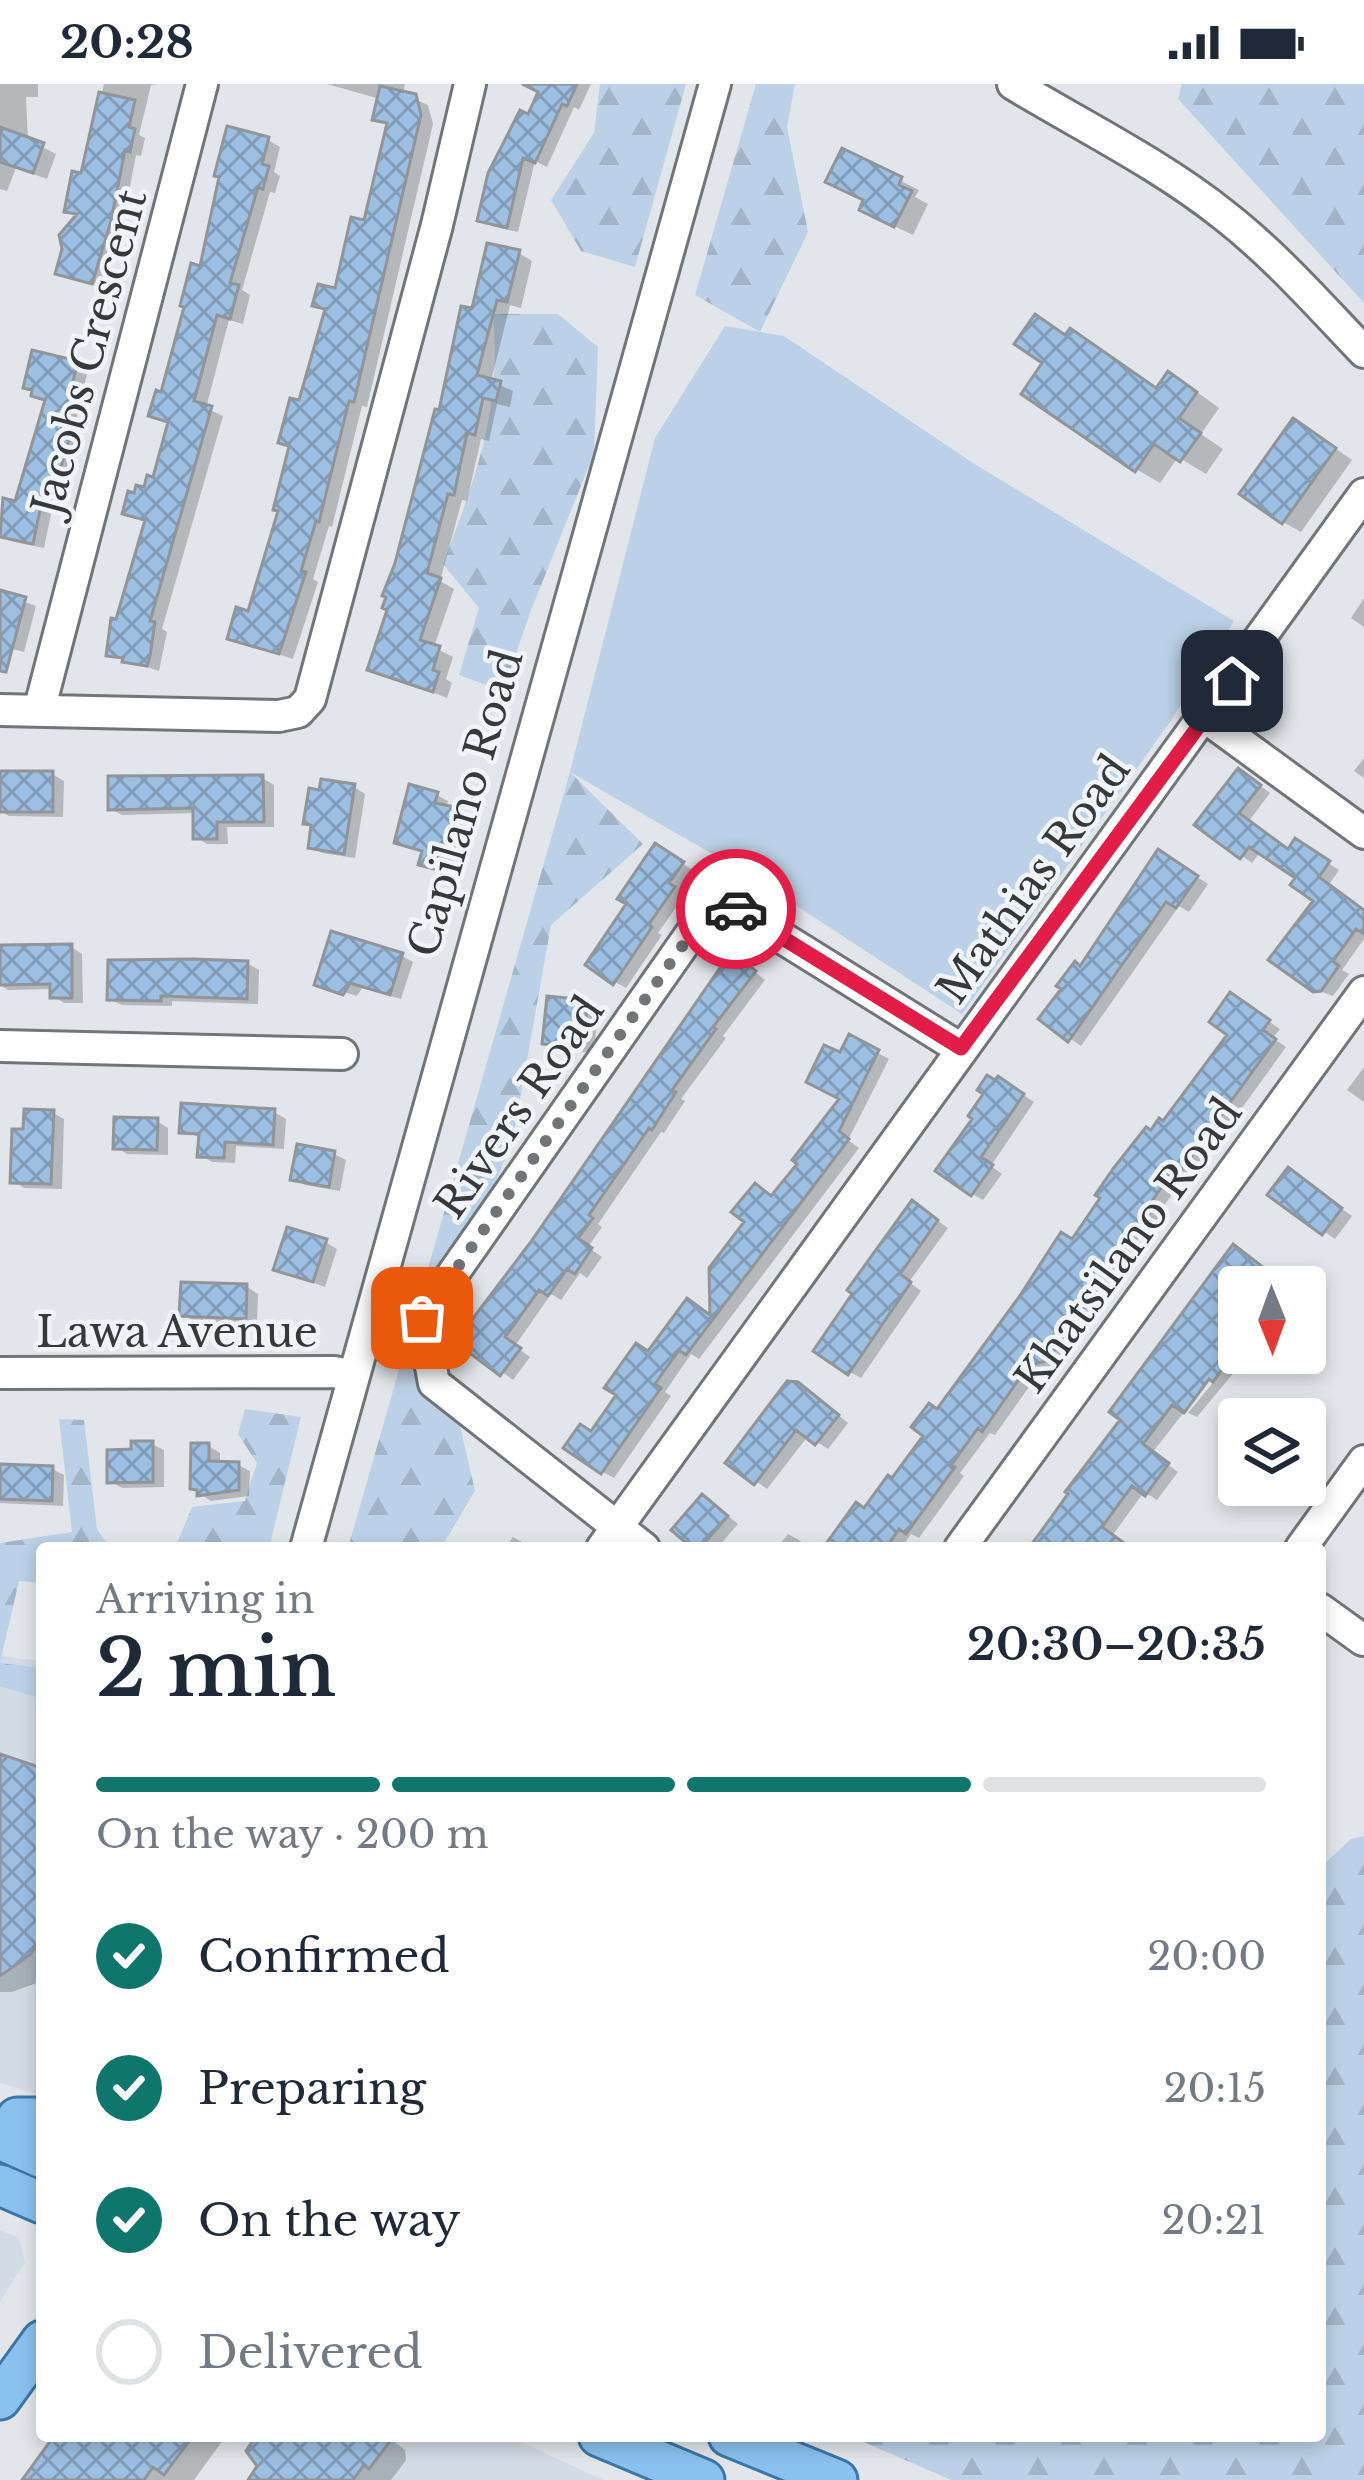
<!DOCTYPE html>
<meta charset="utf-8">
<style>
body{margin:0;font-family:"Libre Baskerville",serif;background:#f2f2f3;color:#1f2937;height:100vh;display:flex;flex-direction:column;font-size:45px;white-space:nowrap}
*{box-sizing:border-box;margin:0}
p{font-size:39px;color:#747a83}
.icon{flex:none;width:66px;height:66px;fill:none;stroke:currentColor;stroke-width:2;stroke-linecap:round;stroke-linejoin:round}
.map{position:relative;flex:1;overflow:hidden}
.drawer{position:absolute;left:36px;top:1458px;width:1290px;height:900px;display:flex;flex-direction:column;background:#fff;border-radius:12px;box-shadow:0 6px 18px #0003}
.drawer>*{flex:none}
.needle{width:78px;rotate:179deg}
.tools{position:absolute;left:1218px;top:1182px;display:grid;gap:24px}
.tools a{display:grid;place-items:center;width:108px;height:108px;border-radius:12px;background:#fff;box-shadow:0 6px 18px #0003;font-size:60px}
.pin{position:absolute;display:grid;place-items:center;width:102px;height:102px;color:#fff;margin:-51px;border-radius:24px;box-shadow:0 6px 18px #0006}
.courier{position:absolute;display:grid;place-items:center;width:120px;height:120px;margin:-60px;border:9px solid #e11d48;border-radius:50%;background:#fff;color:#222;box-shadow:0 3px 15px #0007}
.head em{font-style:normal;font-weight:600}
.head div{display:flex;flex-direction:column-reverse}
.head{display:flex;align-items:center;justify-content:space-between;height:204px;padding:0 60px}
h1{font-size:78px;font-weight:600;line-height:90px}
.bar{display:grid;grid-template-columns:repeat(4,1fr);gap:18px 12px;align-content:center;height:144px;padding:0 60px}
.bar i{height:15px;border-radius:9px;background:#e0e1e3}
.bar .current{background:#0f766e}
.bar p{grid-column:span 4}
ol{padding:0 60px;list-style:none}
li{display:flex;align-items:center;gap:36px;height:132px}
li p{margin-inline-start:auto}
li .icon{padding:12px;border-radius:50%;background:#0f766e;color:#fff;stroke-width:4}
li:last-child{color:#747a83}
li i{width:66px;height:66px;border:6px solid #e0e1e3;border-radius:50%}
.status{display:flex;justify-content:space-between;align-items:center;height:84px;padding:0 60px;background:#fff;direction:ltr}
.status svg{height:33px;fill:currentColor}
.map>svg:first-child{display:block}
.built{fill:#d2dce6}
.forest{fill:url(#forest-firs)}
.pitch{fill:#bcd1e7}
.shadow{fill:#0003}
.building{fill:url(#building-cross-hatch);stroke:#919599;stroke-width:3}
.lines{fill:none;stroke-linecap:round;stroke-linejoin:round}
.minor-casing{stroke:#717578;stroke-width:36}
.major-casing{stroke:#3b76a8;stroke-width:45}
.minor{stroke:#fff;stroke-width:30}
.major{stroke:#8bc1ef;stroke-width:39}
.done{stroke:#727577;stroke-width:12;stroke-dasharray:0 21.6}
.route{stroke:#e11d48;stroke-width:15}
.labels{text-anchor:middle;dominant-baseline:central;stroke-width:9;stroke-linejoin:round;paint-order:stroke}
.street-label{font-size:42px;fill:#363839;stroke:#f0f4f8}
</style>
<div class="status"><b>20:28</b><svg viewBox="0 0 49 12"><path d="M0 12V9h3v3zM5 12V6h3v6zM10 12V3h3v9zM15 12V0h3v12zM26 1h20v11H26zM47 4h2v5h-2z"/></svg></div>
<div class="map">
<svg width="1364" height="2396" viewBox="0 0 1364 2396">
<defs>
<pattern id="forest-firs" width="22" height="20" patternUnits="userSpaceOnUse" patternTransform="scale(3)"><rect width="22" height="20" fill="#bcd1e7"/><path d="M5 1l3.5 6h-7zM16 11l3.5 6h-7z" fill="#a2b4c7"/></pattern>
<pattern id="building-cross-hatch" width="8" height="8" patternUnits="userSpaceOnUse" patternTransform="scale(3)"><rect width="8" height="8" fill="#9cbfe2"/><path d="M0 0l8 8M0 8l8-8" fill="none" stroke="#809cb8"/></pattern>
</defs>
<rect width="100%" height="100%" fill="#e2e6ea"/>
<path class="built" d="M 0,1572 L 42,1577 L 42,2012 L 0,1999 Z
M 0,2146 L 19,2154 L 25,2178 L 0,2218 Z
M 316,2352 L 508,2352 L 603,2396 L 285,2396 Z"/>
<path class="forest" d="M 600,0 L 686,0 L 635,183 L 581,167 L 551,116 L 594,49 Z
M 756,0 L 795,0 L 787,43 L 808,148 L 760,248 L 695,211 Z
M 1182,0 L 1364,0 L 1364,219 L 1178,15 Z
M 493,230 L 558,230 L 598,263 L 594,369 L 530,529 L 503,607 L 459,591 L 479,524 L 443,480 C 476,393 502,325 493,230 Z
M 570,688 L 643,760 L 551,841 L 513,1055 L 437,1242 L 475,1407 L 441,1464 L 348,1464 Z
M 245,1325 L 301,1333 L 269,1464 L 175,1464 L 192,1423 L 245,1417 L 257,1379 L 238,1350 Z
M 59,1335 L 84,1336 L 97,1445 L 110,1464 L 42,1464 L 42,1499 L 19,1497 L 0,1579 L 42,1584 L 42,1615 L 0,1602 L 0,1459 L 72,1448 Z
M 1364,1752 L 1364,2396 L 951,2396 L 850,2352 L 1320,2352 L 1320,1784 L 1351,1755 Z"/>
<path class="pitch" d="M 725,242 L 784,252 L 976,381 L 1234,537 L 1170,638 L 962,930 L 754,794 L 570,688 L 655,354 Z"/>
<path class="shadow" d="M 0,0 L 38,0 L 38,13 L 26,13 L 28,56 L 56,70 L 47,95 L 16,84 L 7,107 L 0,105 Z
M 104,0 L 158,0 L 151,1 L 139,51 L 145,54 L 141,72 L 136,71 L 122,144 L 103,205 L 58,188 L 79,133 L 67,126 L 83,92 Z
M 327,0 L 405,0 L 403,10 L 428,21 L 433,40 L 367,323 L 362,322 L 332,443 L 329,442 L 313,495 L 318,498 L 293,575 L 230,554 L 250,531 L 281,427 L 301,320 L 327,228 L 316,221 L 337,207 L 367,139 L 389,42 L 375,34 L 380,15 Z
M 545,0 L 591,0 L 579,26 L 574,23 L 547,83 L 535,77 L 518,148 L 492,142 L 480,135 Z
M 268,56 L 280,63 L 274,88 L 280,92 L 275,109 L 270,108 L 242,206 L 250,211 L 243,240 L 229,236 L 206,324 L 223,332 L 162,545 L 167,548 L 159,587 L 109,570 L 147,439 L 125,429 L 155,396 L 171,340 L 152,331 L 163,312 L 202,186 Z
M 843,68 L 919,106 L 915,113 L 928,120 L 913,151 L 880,135 L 866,117 Z
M 519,169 L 532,177 L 521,224 L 510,221 L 491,297 L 513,307 L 510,323 L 497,320 L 489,357 L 481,355 L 467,417 L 462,416 L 440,497 L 454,505 L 434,563 L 453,573 L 446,595 L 452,599 L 447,614 L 370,584 L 390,526 L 441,329 L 474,228 Z
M 1067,253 L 1159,306 L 1193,305 L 1219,324 L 1201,350 L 1223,365 L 1206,390 L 1178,373 L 1160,399 L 1136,385 Z
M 77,280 L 88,286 L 72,353 L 81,358 L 67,404 L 57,401 L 44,464 L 10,457 L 0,451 L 5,418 L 17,420 L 47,319 L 26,303 Z
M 1312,348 L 1352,376 L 1301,448 L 1283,438 Z
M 0,509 L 36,522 L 24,568 L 0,562 Z
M 1364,514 L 1364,543 L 1351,534 Z
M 1364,674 L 1364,694 L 1354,687 Z
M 0,690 L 52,690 L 64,697 L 63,733 L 9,732 L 0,727 Z
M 262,694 L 274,701 L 274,743 L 227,743 L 228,760 L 207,760 L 196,753 L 196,729 L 122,731 L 111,725 Z
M 1250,694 L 1270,709 L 1249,737 L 1289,768 L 1307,765 L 1339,786 L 1328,802 L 1364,828 L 1364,855 L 1342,886 L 1349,890 L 1333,912 L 1314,905 L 1317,816 L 1300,793 L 1261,767 L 1252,779 L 1198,741 Z
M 354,703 L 365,710 L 355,774 L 322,769 L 311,763 L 314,743 L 306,738 Z
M 437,711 L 448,717 L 446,724 L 465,733 L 450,790 L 421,779 L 424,768 L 397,758 Z
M 656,763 L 693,786 L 679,808 L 684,812 L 658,849 L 662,851 L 626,904 L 615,898 L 630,820 Z
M 1170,775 L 1208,800 L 1189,828 L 1179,822 L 1081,962 L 1042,935 Z
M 71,863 L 82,870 L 83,919 L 64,919 L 53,912 L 53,905 L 8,906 L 0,901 L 0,864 Z
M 402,872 L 413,878 L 401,915 L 362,904 L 357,912 L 325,902 Z
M 743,879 L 765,896 L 723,952 L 726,954 L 681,1015 L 685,1017 L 664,1049 L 661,1048 L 598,1140 L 602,1143 L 588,1163 L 602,1173 L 587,1194 L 580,1189 L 561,1216 L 551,1210 L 515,1262 L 530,1273 L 513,1296 L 459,1257 Z
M 248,880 L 259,886 L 258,920 L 172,917 L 172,922 L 122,921 L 110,915 Z
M 1242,918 L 1280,945 L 1273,954 L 1286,963 L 1195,1089 L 1190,1086 L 1165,1120 L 1153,1147 L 1146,1143 L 1093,1226 L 1096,1228 L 1059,1282 L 1041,1286 L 995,1351 L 990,1349 L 960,1389 L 964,1392 L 919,1454 L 911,1450 L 901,1464 L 855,1464 L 864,1427 L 927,1352 L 939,1328 L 1073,1158 L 1152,1050 L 1164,1041 L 1231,950 Z
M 587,919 L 598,925 L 594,969 L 557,965 L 545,958 Z
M 850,954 L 889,975 L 848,1056 L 859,1064 L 699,1275 L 691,1270 L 665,1308 L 671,1312 L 614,1394 L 603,1388 L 592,1350 L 650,1270 L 713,1235 L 773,1114 L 802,1080 L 843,1014 L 841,972 Z
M 1364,983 L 1364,1018 L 1347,1006 Z
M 1010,1002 L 1034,1018 L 991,1082 L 1002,1090 L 983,1116 L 972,1110 L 976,1034 Z
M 274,1028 L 286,1035 L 284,1065 L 236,1062 L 235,1079 L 212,1078 L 200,1071 L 202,1054 L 182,1047 Z
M 53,1029 L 64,1035 L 62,1105 L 24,1104 L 13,1097 L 26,1048 Z
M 157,1037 L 168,1044 L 168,1071 L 127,1070 L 116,1063 Z
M 334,1070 L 346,1076 L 340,1107 L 305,1101 L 294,1094 Z
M 1300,1094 L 1352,1132 L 1335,1155 L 1271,1110 Z
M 924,1127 L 948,1144 L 909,1198 L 921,1207 L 861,1294 L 850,1288 Z
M 325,1158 L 337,1165 L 325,1203 L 277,1185 Z
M 1245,1170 L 1278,1195 L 1272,1203 L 1239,1203 L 1239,1258 L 1152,1369 L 1178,1388 L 1157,1416 L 1144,1408 L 1112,1452 L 1126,1464 L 1027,1464 L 1035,1453 L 1041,1453 Z
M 247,1203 L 258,1210 L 257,1240 L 194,1237 L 182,1231 Z
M 1239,1267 L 1235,1275 L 1241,1280 L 1197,1333 L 1188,1329 Z
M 810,1308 L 848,1339 L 828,1365 L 808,1352 L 767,1405 L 729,1378 Z
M 152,1360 L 164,1366 L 164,1403 L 122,1404 L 110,1397 L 134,1368 Z
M 209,1362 L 220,1369 L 220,1381 L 238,1381 L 250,1387 L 249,1412 L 211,1417 L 200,1410 Z
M 0,1383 L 52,1385 L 64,1391 L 63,1422 L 0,1419 Z
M 714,1420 L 738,1440 L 717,1464 L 697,1464 Z
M 788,1450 L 799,1456 L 809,1464 L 777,1464 Z
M 513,1453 L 524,1459 L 530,1464 L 505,1464 Z
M 0,1673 L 42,1687 L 42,1897 L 12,1908 L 0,1908 Z
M 59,2352 L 226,2352 L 194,2396 L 27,2396 Z
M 259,2352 L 387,2352 L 405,2366 L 406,2376 L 391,2396 L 251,2396 L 261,2382 Z"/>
<path class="building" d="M 522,0 L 577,0 L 567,22 L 562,20 L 535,79 L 523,74 L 507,144 L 477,137 L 488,89 L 520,26 L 528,30 L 538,8 Z
M 380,2 L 416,10 L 421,31 L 354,318 L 349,317 L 319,438 L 316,437 L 301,487 L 306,488 L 279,570 L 227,555 L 236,523 L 248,527 L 278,427 L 273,426 L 289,362 L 278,359 L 290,314 L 299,316 L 325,225 L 312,222 L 318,200 L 335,204 L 351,133 L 364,136 L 387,39 L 372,36 Z
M 99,8 L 135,16 L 129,43 L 135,45 L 130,68 L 125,66 L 111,137 L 92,200 L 55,190 L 62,165 L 59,151 L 77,130 L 64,128 L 72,87 L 81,89 Z
M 227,42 L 269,53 L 262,80 L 269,82 L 263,105 L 258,103 L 230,199 L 239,201 L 230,235 L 217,231 L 194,317 L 212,322 L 150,537 L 155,538 L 150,572 L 147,582 L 122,578 L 123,574 L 106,572 L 111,534 L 116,535 L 145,436 L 122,430 L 128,407 L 134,409 L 136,401 L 144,403 L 147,391 L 153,393 L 168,338 L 148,332 L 156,306 L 161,308 L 184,223 L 180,222 L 191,179 L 200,182 L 219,93 L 214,92 Z
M 0,43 L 44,59 L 33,89 L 0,78 Z
M 842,64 L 902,93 L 899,101 L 912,107 L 894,143 L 859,126 L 863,116 L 825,98 Z
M 487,159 L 520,166 L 507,218 L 497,216 L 477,291 L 501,297 L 496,317 L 483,314 L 475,351 L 467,349 L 454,411 L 448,410 L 427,489 L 441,494 L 420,556 L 440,562 L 433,586 L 439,588 L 433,608 L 367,586 L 387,526 L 382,524 L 386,513 L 382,512 L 395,479 L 435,325 L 439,326 L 461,222 L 472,224 Z
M 1035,230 L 1065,251 L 1070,244 L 1156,304 L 1168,287 L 1197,308 L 1179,334 L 1201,349 L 1180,378 L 1154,360 L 1135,388 L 1021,310 L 1042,279 L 1014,260 Z
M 32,266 L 78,277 L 61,346 L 71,349 L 56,400 L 46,397 L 33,460 L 0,453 L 3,414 L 15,417 L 45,316 L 31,312 L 32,306 L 23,304 Z
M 1293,334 L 1336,364 L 1282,440 L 1239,410 Z
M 0,506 L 26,513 L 6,588 L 0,587 Z
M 1238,684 L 1261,701 L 1239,729 L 1288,765 L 1295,754 L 1330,777 L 1319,793 L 1364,826 L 1364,850 L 1356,845 L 1333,877 L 1339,882 L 1321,907 L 1313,908 L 1268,876 L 1313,817 L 1290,801 L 1295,794 L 1249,763 L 1240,775 L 1194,741 Z
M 0,687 L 53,687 L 53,728 L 0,728 Z
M 263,691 L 264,738 L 217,738 L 217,755 L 193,755 L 193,724 L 108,726 L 108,692 Z
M 321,695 L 355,700 L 344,770 L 308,764 L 311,741 L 303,740 L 309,704 L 319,706 Z
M 409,700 L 438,708 L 435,719 L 455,723 L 438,786 L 418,781 L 422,767 L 394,759 Z
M 655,759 L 684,778 L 669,799 L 675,803 L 649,840 L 652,843 L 613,901 L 585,881 L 626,820 L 617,815 Z
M 1158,765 L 1198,792 L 1176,824 L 1166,818 L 1068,958 L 1038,935 L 1061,905 L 1056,902 L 1075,877 L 1080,882 Z
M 331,847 L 403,869 L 390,911 L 350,899 L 343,911 L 314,901 Z
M 72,860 L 72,914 L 50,914 L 50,900 L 0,901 L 0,861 Z
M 731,868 L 756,887 L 713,943 L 716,945 L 672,1006 L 676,1008 L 652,1046 L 649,1044 L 589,1131 L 593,1134 L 578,1154 L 592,1164 L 575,1190 L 567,1185 L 548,1212 L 539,1206 L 505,1253 L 521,1264 L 500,1292 L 455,1258 L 530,1159 Z
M 193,875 L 248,877 L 247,915 L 161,912 L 161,917 L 107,916 L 108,876 Z
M 1230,908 L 1270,936 L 1263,946 L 1276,955 L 1182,1085 L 1177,1081 L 1154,1114 L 1149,1124 L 1152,1126 L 1140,1143 L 1134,1139 L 1084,1217 L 1087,1220 L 1047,1277 L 1029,1281 L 982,1348 L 978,1344 L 951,1381 L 955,1383 L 906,1450 L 899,1445 L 886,1464 L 823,1464 L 856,1418 L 864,1424 L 888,1391 L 892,1394 L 923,1352 L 911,1343 L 929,1319 L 937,1325 L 1019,1213 L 1061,1148 L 1072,1155 L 1100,1114 L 1095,1111 L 1113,1085 L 1146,1043 L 1151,1046 L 1159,1034 L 1163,1037 L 1227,951 L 1209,938 Z
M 547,912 L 588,916 L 583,964 L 542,960 Z
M 849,950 L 879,966 L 839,1047 L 849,1055 L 686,1271 L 679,1266 L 655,1300 L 661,1304 L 601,1390 L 563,1364 L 580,1340 L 591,1347 L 616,1311 L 604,1304 L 636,1259 L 648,1267 L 687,1214 L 710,1231 L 709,1184 L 744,1138 L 731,1128 L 755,1099 L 771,1112 L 797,1080 L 792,1076 L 839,1015 L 806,998 L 824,961 L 840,968 Z
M 987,991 L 995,996 L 998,992 L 1024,1010 L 981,1073 L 993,1081 L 971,1112 L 935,1087 L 972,1035 L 968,1032 L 983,1010 L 977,1006 Z
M 181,1019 L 275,1025 L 273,1061 L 225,1058 L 224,1074 L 197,1073 L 199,1050 L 179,1049 Z
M 24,1025 L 54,1026 L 51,1100 L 10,1099 L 12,1045 L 23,1045 Z
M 114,1033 L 158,1034 L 157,1066 L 113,1065 Z
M 297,1060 L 335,1067 L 329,1103 L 290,1096 Z
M 1288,1083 L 1342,1124 L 1322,1151 L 1267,1111 Z
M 912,1116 L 938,1136 L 900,1190 L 911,1198 L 848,1291 L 813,1267 L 852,1210 L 847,1206 Z
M 287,1143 L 327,1155 L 313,1198 L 273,1186 Z
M 1233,1160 L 1268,1187 L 1256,1203 L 1239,1203 L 1239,1247 L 1225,1267 L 1232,1271 L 1213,1298 L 1209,1295 L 1184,1329 L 1172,1321 L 1143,1360 L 1169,1379 L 1145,1412 L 1132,1402 L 1102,1443 L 1131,1464 L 1029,1464 L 1068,1410 L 1065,1408 L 1120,1336 L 1109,1328 Z
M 181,1198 L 247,1200 L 246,1235 L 179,1232 Z
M 787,1297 L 798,1298 L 839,1331 L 815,1361 L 796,1346 L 754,1401 L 725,1379 Z
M 131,1357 L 153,1357 L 153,1398 L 107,1399 L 107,1366 L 131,1365 Z
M 191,1359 L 209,1359 L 209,1377 L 239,1378 L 239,1406 L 197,1412 L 197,1406 L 190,1405 Z
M 0,1380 L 53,1382 L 52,1417 L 0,1415 Z
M 702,1410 L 728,1432 L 700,1464 L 692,1464 L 671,1446 Z
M 0,1670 L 42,1684 L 42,1854 L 30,1871 L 0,1892 Z
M 54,2352 L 193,2352 L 164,2391 L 153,2383 L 144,2396 L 22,2396 Z
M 256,2352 L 394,2352 L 369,2385 L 364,2381 L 353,2396 L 248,2396 L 257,2382 L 246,2367 Z"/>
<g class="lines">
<g class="minor-casing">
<path id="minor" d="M 1013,0 C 1084,43 1160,80 1225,132 C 1276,172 1319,221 1364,268
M 0,626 L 279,632 L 298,628 L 310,615 L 437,141 L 470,0
M 39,627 L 202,0
M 1205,633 L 1364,749
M 0,962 L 342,970
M 0,1289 L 334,1288 L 354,1292
M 306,1464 L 715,0
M 602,1464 L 1364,410
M 644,1464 L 434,1299 L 422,1234 L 704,831 L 731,822 L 961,965
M 960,1464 L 1364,908
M 1301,1464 L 1364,1377
M 1320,1525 L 1363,1556"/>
</g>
<g class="major-casing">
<path id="major" d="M 17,2034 L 42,2034
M 0,2055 L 42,2074
M 0,2101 L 42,2119
M 0,2315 L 42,2257
M 599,2352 L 704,2396
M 729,2352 L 837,2396"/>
</g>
<use href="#minor" class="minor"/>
<use href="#major" class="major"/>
</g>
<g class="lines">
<path class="done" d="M 422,1234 L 704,831 L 731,822 L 736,825"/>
<path class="route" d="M 736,825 L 961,964 L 1232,597"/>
</g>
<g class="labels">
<g class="street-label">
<text transform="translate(89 268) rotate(-75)">Jacobs Crescent</text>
<text transform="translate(465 719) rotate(-74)">Capilano Road</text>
<text transform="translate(1033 795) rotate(-54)">Mathias Road</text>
<text transform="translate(519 1023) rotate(-55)">Rivers Road</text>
<text transform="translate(1128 1161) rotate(-54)">Khatsilano Road</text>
<text x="177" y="1248">Lawa Avenue</text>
</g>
</g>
</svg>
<div class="tools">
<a><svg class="needle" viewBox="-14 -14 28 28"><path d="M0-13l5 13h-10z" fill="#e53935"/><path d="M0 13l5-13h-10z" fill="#747a83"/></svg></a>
<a><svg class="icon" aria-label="layers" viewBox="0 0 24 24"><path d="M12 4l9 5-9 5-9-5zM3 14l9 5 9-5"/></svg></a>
</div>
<div class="pin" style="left:422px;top:1234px;background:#ea580c"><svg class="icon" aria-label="bag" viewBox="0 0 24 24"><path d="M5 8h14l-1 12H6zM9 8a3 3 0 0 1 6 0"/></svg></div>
<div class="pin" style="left:1232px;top:597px;background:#1f2937"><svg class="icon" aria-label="home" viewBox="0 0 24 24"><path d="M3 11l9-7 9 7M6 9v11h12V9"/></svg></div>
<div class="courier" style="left:736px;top:825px"><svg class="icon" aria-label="car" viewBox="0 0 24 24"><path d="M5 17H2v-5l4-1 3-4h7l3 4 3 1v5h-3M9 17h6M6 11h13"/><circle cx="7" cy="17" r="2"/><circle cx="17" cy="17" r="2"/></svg></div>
<section class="drawer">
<div class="head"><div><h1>2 min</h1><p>Arriving in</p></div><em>20:30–20:35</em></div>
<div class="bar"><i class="current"></i><i class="current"></i><i class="current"></i><i></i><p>On the way · 200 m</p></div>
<ol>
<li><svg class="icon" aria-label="check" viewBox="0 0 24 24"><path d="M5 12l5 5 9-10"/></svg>Confirmed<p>20:00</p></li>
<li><svg class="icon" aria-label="check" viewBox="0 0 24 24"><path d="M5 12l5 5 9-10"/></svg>Preparing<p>20:15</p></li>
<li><svg class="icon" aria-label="check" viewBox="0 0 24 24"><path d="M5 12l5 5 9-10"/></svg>On the way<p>20:21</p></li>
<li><i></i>Delivered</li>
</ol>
</section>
</div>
